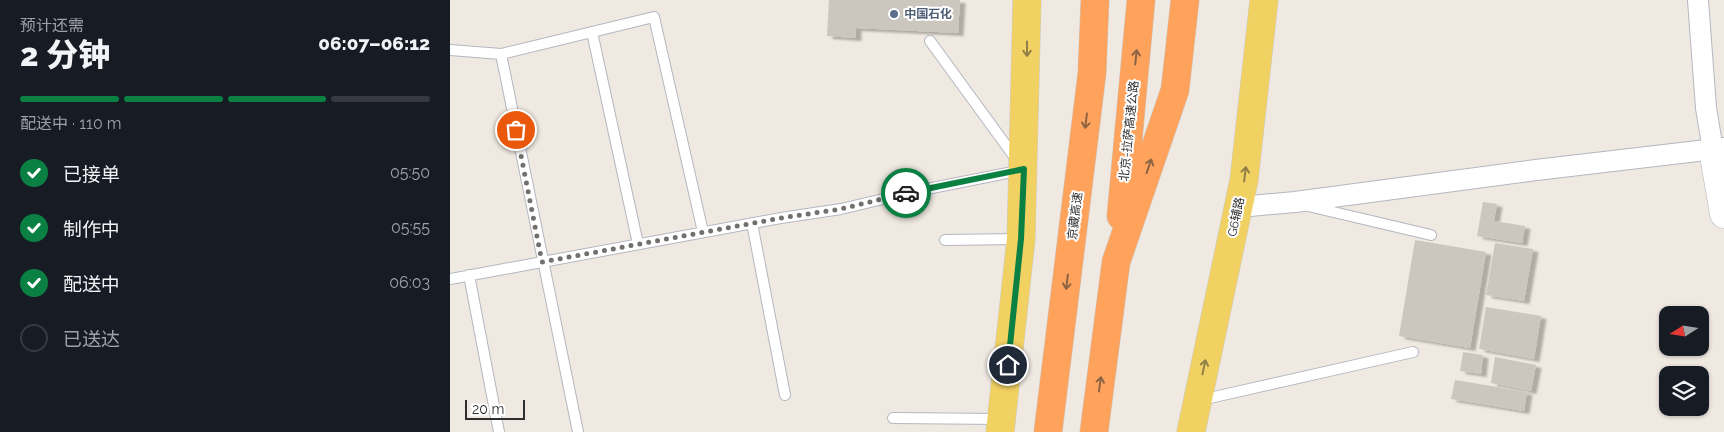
<!DOCTYPE html>
<html lang="zh">
<meta charset="utf-8">
<style>
body{margin:0;font-family:Raleway,"Noto Sans SC",sans-serif;background:#20242c;color:#f1f3f6;height:100vh;display:flex;flex-direction:column;font-size:19px;white-space:nowrap}
*{box-sizing:border-box;margin:0}
p{font-size:16px;color:#9ea1a6}
.icon{flex:none;width:28px;height:28px;fill:none;stroke:currentColor;stroke-width:2;stroke-linecap:round;stroke-linejoin:round}
.map{position:relative;flex:1;overflow:hidden}
.panel{display:flex;flex-direction:column;background:#171b24;width:450px}
.panel>*{flex:none}
.needle{width:32px;rotate:258deg}
.controls{position:absolute;left:1209px;top:306px;display:grid;gap:10px}
.controls a{display:grid;place-items:center;width:50px;height:50px;border-radius:10px;background:#171b24;box-shadow:0 1px 4px #0004;font-size:25px}
.scale{position:absolute;left:15px;bottom:12px;width:60px;box-sizing:border-box;padding-left:5px;border:2px solid #2e2e2e;border-top:0;font-size:14px;line-height:18px;white-space:nowrap;color:#2e2e2e;-webkit-text-stroke:4px #fff;paint-order:stroke}
.pin{position:absolute;display:grid;place-items:center;width:42px;height:42px;color:#fff;margin:-21px;border:2px solid #fff;border-radius:50%;box-shadow:0 1px 5px #0007}
.courier{position:absolute;display:grid;place-items:center;width:50px;height:50px;margin:-25px;border:4px solid #0b8043;border-radius:50%;background:#fff;color:#222;box-shadow:0 1px 6px #0007}
.head em{font-style:normal;font-weight:800}
.head div{display:flex;flex-direction:column-reverse}
.head{display:flex;align-items:center;justify-content:space-between;height:85px;padding:0 20px}
h1{font-size:32px;font-weight:800;line-height:38px}
.bar{display:grid;grid-template-columns:repeat(4,1fr);gap:8px 5px;align-content:center;height:60px;padding:0 20px}
.bar i{height:6px;border-radius:4px;background:#363941}
.bar .on{background:#0b8043}
.bar p{grid-column:span 4}
ol{padding:0 20px;list-style:none}
li{display:flex;align-items:center;gap:15px;height:55px}
li p{margin-inline-start:auto}
li .icon{padding:5px;border-radius:50%;background:#0b8043;color:#fff;stroke-width:4}
li:last-child{color:#9ea1a6}
li i{width:28px;height:28px;border:2px solid #363941;border-radius:50%}
main{display:flex;flex:1;min-height:0}
.map>svg:first-child{display:block}
.building{fill:#cbc7bf;filter:url(#shadow)}
.lines{fill:none;stroke-linecap:round;stroke-linejoin:round}
.lane-casing{stroke:#b4b7c1;stroke-width:12}
.street-casing{stroke:#b4b7c1;stroke-width:22}
.secondary-casing{stroke:#b4b7c1;stroke-width:29}
.primary-casing{stroke:#c9c9c9;stroke-width:29}
.highway-casing{stroke:#c9c9c9;stroke-width:29}
.lane{stroke:#fff;stroke-width:10}
.street{stroke:#fff;stroke-width:20}
.secondary{stroke:#fff;stroke-width:28}
.primary{stroke:#f2d163;stroke-width:28}
.highway{stroke:#ffa35c;stroke-width:28}
.oneway{stroke:#908048}
.oneway2{stroke:#8c6343}
.done{stroke:#726f6d;stroke-width:5;stroke-dasharray:0 9}
.route{stroke:#0b8043;stroke-width:6}
.service-dot{fill:#5c6f8a;stroke:#fff;stroke-width:2}
.labels{text-anchor:middle;dominant-baseline:central;stroke-width:4;stroke-linejoin:round;paint-order:stroke}
.service-label{font-size:12px;font-weight:bold;fill:#4e5e75;stroke:#fff;text-anchor:start}
.street-label{font-size:12px;fill:#2e2e2e;stroke:#fff}
</style>
<main>
<section class="panel">
<div class="head"><div><h1>2 分钟</h1><p>预计还需</p></div><em>06:07–06:12</em></div>
<div class="bar"><i class="on"></i><i class="on"></i><i class="on"></i><i></i><p>配送中 · 110 m</p></div>
<ol>
<li><svg class="icon" aria-label="check" viewBox="0 0 24 24"><path d="M5 12l5 5 9-10"/></svg>已接单<p>05:50</p></li>
<li><svg class="icon" aria-label="check" viewBox="0 0 24 24"><path d="M5 12l5 5 9-10"/></svg>制作中<p>05:55</p></li>
<li><svg class="icon" aria-label="check" viewBox="0 0 24 24"><path d="M5 12l5 5 9-10"/></svg>配送中<p>06:03</p></li>
<li><i></i>已送达</li>
</ol>
</section>
<div class="map">
<svg width="1274" height="432" viewBox="0 0 1274 432">
<defs>
<filter id="shadow"><feDropShadow dx="5.5" dy="3" stdDeviation="1" flood-color="#0004"/></filter>
</defs>
<rect width="100%" height="100%" fill="#efe9e1"/>
<path class="building" d="M 379,0 L 510,0 L 508,33 L 406,28 L 406,38 L 377,36 Z
M 1033,202 L 1047,204 L 1044,221 L 1075,226 L 1072,243 L 1027,236 Z
M 965,240 L 1036,252 L 1020,348 L 949,336 Z
M 1045,243 L 1083,249 L 1074,301 L 1036,295 Z
M 1036,307 L 1091,316 L 1084,359 L 1029,349 Z
M 1013,352 L 1033,355 L 1031,374 L 1010,371 Z
M 1045,357 L 1086,365 L 1081,391 L 1041,383 Z
M 1005,380 L 1077,392 L 1074,411 L 1001,399 Z"/>
<g class="lines">
<g class="lane-casing">
<path id="lane" d="M 142,32 L 188,244
M 480,41 L 566,159
M 0,50 L 51,54 L 204,17 L 253,232
M 51,54 L 128,432
M 858,206 L 981,235
M 302,223 L 335,395
M 495,240 L 570,239
M 19,275 L 49,432
M 0,279 L 331,218 L 391,209 L 467,191 L 572,170
M 751,400 L 963,352
M 443,418 L 551,419"/>
</g>
<g class="street-casing">
<path id="street" d="M 1248,0 L 1256,108 L 1263,150
M 789,207 L 845,202 L 1086,170 L 1274,148"/>
</g>
<g class="secondary-casing">
<path id="secondary" d="M 1263,150 L 1274,214"/>
</g>
<g class="primary-casing">
<path id="primary" d="M 550,432 L 571,239 L 577,0
M 741,432 L 794,180 L 814,0"/>
</g>
<g class="highway-casing">
<path id="highway" d="M 671,216 L 691,0
M 598,432 L 642,73 L 645,0
M 644,432 L 666,262 L 725,90 L 735,0"/>
</g>
<use href="#lane" class="lane"/>
<use href="#street" class="street"/>
<use href="#secondary" class="secondary"/>
<use href="#primary" class="primary"/>
<use href="#highway" class="highway"/>
</g>
<defs><path id="oneway-shaft" d="M-6 0H5M1.5-3L5.5 0L1.5 3" fill="none" stroke-width="1.6" stroke-linecap="round" stroke-linejoin="round" transform="scale(1.25)"/></defs>
<g class="oneway">
<use href="#oneway-shaft" transform="translate(577 49) rotate(90)"/>
<use href="#oneway-shaft" transform="translate(795 174) rotate(-83)"/>
<use href="#oneway-shaft" transform="translate(754 367) rotate(-78)"/>
</g>
<g class="oneway2">
<use href="#oneway-shaft" transform="translate(686 57) rotate(-84)"/>
<use href="#oneway-shaft" transform="translate(636 121) rotate(97)"/>
<use href="#oneway-shaft" transform="translate(699 166) rotate(-71)"/>
<use href="#oneway-shaft" transform="translate(617 282) rotate(97)"/>
<use href="#oneway-shaft" transform="translate(650 384) rotate(-82)"/>
</g>
<g class="lines">
<path class="done" d="M 66,130 L 92,262 L 331,218 L 391,209 L 456,193"/>
<path class="route" d="M 456,193 L 574,169 L 571,239 L 558,365"/>
</g>
<circle class="service-dot" cx="444" cy="14" r="5"/>
<g class="labels">
<g class="service-label">
<text x="454" y="14">中国石化</text>
</g>
<g class="street-label">
<text transform="translate(679 131) rotate(-84)">北京-拉萨高速公路</text>
<text transform="translate(625 216) rotate(-83)">京藏高速</text>
<text transform="translate(786 217) rotate(-78)">G6辅路</text>
</g>
</g>
</svg>
<div class="controls">
<a><svg class="needle" viewBox="-14 -14 28 28"><path d="M0-13l5 13h-10z" fill="#e53935"/><path d="M0 13l5-13h-10z" fill="#9ea1a6"/></svg></a>
<a><svg class="icon" aria-label="layers" viewBox="0 0 24 24"><path d="M12 4l9 5-9 5-9-5zM3 14l9 5 9-5"/></svg></a>
</div>
<div class="scale">20 m</div>
<div class="pin" style="left:66px;top:130px;background:#ea580c"><svg class="icon" aria-label="bag" viewBox="0 0 24 24"><path d="M5 8h14l-1 12H6zM9 8a3 3 0 0 1 6 0"/></svg></div>
<div class="pin" style="left:558px;top:365px;background:#1f2937"><svg class="icon" aria-label="home" viewBox="0 0 24 24"><path d="M3 11l9-7 9 7M6 9v11h12V9"/></svg></div>
<div class="courier" style="left:456px;top:193px"><svg class="icon" aria-label="car" viewBox="0 0 24 24"><path d="M5 17H2v-5l4-1 3-4h7l3 4 3 1v5h-3M9 17h6M6 11h13"/><circle cx="7" cy="17" r="2"/><circle cx="17" cy="17" r="2"/></svg></div>
</div>
</main>
